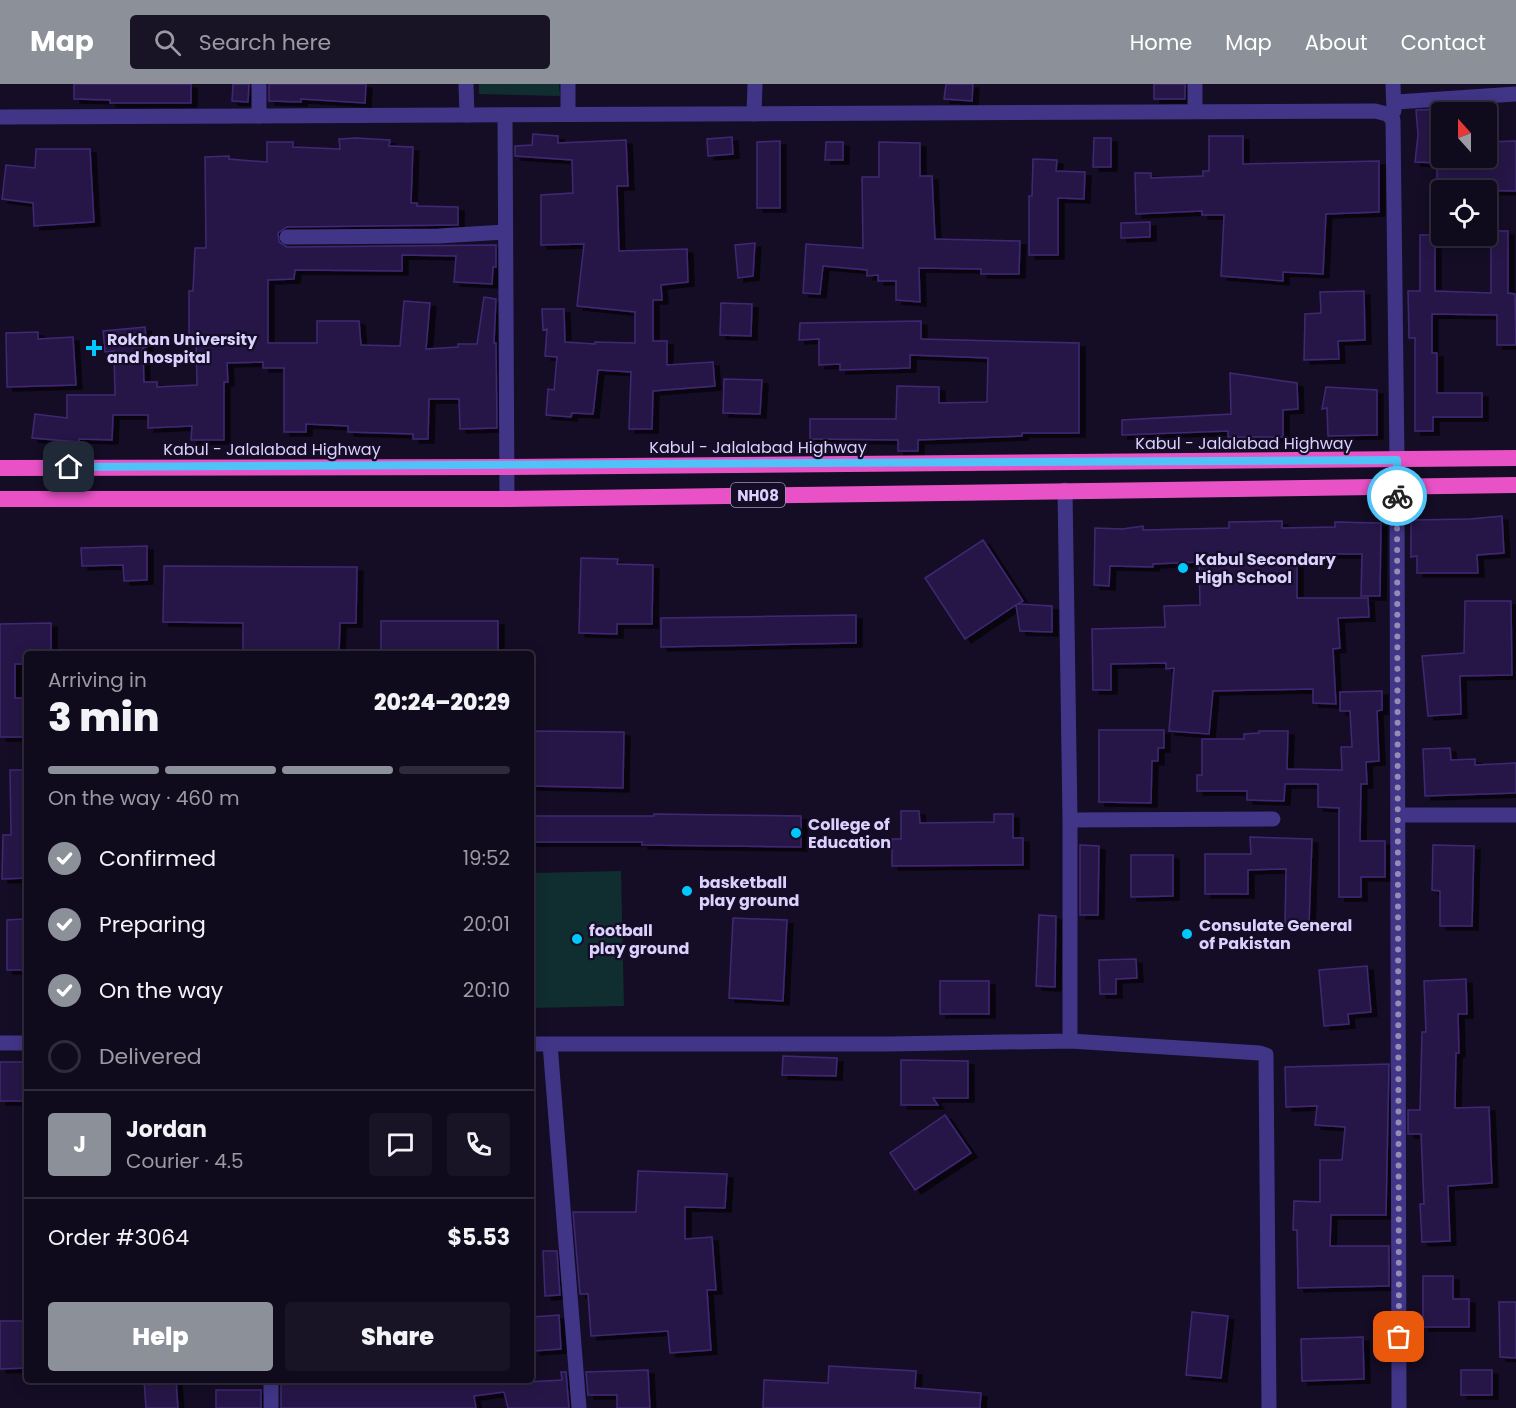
<!DOCTYPE html>
<meta charset="utf-8">
<style>
body{margin:0;font-family:Poppins,sans-serif;background:#181325;color:#f1f3f6;height:100vh;display:flex;flex-direction:column;font-size:22px;white-space:nowrap}
*{box-sizing:border-box;margin:0}
p{font-size:20px;color:#9b9aa3}
.icon{flex:none;width:33px;height:33px;fill:none;stroke:currentColor;stroke-width:2;stroke-linecap:round;stroke-linejoin:round}
.map{position:relative;flex:1;overflow:hidden}
.panel{position:absolute;left:24px;top:567px;width:510px;height:732px;display:flex;flex-direction:column;background:#0f0a1c;border-radius:6px;box-shadow:0 3px 15px #0003,0 0 0 2px #2f2b3b}
.panel>*{flex:none}
.needle{width:39px;rotate:339deg}
.buttons{position:absolute;left:1431px;top:18px;display:grid;gap:12px}
.buttons a{display:grid;place-items:center;width:66px;height:66px;border-radius:6px;background:#0f0a1c;box-shadow:0 3px 15px #0003,0 0 0 2px #2f2b3b;font-size:30px}
.pin{position:absolute;display:grid;place-items:center;width:51px;height:51px;color:#fff;margin:-26px;border-radius:12px;box-shadow:0 3px 9px #0006}
.courier{position:absolute;display:grid;place-items:center;width:60px;height:60px;margin:-30px;border:4px solid #4fc3f7;border-radius:50%;background:#fff;color:#222;box-shadow:0 2px 8px #0007}
.head em{font-style:normal;font-weight:800}
.head div{display:flex;flex-direction:column-reverse}
.head{display:flex;align-items:center;justify-content:space-between;height:102px;padding:0 24px}
h1{font-size:39px;font-weight:800;line-height:45px}
.bar{display:grid;grid-template-columns:repeat(4,1fr);gap:9px 6px;align-content:center;height:72px;padding:0 24px}
.bar i{height:8px;border-radius:4px;background:#2f2b3b}
.bar .selected{background:#8c9099}
.bar p{grid-column:span 4}
.line{display:flex;align-items:center;gap:15px;padding:0 24px;border-top:2px solid #2f2b3b}
.line div{flex:1}
.round{display:grid;place-items:center;flex:none;width:63px;height:63px;border-radius:6px;background:#181325}
ol{padding:0 24px;list-style:none}
li{display:flex;align-items:center;gap:18px;height:66px}
li p{margin-inline-start:auto}
li .icon{padding:6px;border-radius:50%;background:#8c9099;color:#fff;stroke-width:4}
li:last-child{color:#9b9aa3}
li i{width:33px;height:33px;border:3px solid #2f2b3b;border-radius:50%}
.action{display:flex;gap:12px;margin-top:auto;padding:12px 24px}
.action a{flex:1;height:69px;border-radius:6px;background:#8c9099;color:#fff;font-size:24px;font-weight:800;line-height:69px;text-align:center}
.action a+a{background:#181325;color:#f1f3f6}
header{display:flex;align-items:center;gap:36px;box-sizing:border-box;height:84px;padding:0 30px;background:#8c9099;color:#fff}
header strong{font-size:28px}
nav{display:flex;gap:33px;margin-inline-start:auto;font-size:21px}
.search{width:420px;height:54px;background:#181325;display:flex;align-items:center;gap:15px;box-sizing:border-box;padding:0 21px;border-radius:6px;color:#9b9aa3;font-size:22px}
.map>svg:first-child{display:block}
.green{fill:#102d2f}
.building{fill:#261847;stroke:#402874;stroke-width:1.5;filter:url(#shadow)}
.lines{fill:none;stroke-linecap:round;stroke-linejoin:round}
.minor{stroke:#413587;stroke-width:15}
.tertiary{stroke:#413587;stroke-width:15}
.trunk{stroke:#e952c6;stroke-width:16}
.done{stroke:#958cb3;stroke-width:6;stroke-dasharray:0 10.8}
.route{stroke:#4fc3f7;stroke-width:8}
.poi-dot{fill:#00c7fc;stroke:#140d25;stroke-width:2}
.labels{text-anchor:middle;dominant-baseline:central;stroke-width:4.5;stroke-linejoin:round;paint-order:stroke}
.shield{fill:#140d25;stroke:#9f96be;stroke-width:1.5}
.shield-label{font-size:15px;font-weight:bold;fill:#dbd1ff}
.poi-label{font-size:16px;font-weight:bold;fill:#dbd1ff;stroke:#140d25;text-anchor:start}
.street-label{font-size:16px;fill:#dbd1ff;stroke:#140d25}
</style>
<header>
<strong>Map</strong>
<div class="search"><svg class="icon" aria-label="search" viewBox="0 0 24 24"><circle cx="10" cy="10" r="6"/><path d="M15 15l6 6"/></svg>Search here</div>
<nav><a>Home</a><a>Map</a><a>About</a><a>Contact</a></nav>
</header>
<div class="map">
<svg width="1516" height="1324" viewBox="0 0 1516 1324">
<defs>
<filter id="shadow"><feDropShadow dx="6" dy="4" stdDeviation="0" flood-color="#0009"/></filter>
</defs>
<rect width="100%" height="100%" fill="#140d25"/>
<path class="green" d="M 479,0 L 559,0 L 560,12 L 479,10 Z
M 621,787 L 624,922 L 531,924 L 531,789 Z"/>
<path class="building" d="M 74,0 L 191,0 L 191,19 L 110,19 L 110,16 L 74,15 Z
M 233,0 L 249,0 L 248,18 L 232,17 Z
M 269,0 L 366,0 L 365,19 L 301,15 L 301,18 L 269,17 Z
M 946,0 L 973,0 L 972,17 L 944,15 Z
M 1154,0 L 1185,0 L 1185,15 L 1154,15 Z
M 1442,25 L 1441,74 L 1486,74 L 1486,58 L 1516,57 L 1516,107 L 1437,106 L 1437,79 L 1415,78 L 1418,51 L 1416,26 Z
M 533,50 L 558,52 L 558,59 L 626,56 L 628,102 L 617,102 L 619,167 L 687,165 L 688,198 L 661,201 L 662,216 L 653,216 L 653,257 L 667,257 L 667,281 L 713,278 L 715,302 L 653,307 L 652,345 L 629,345 L 631,288 L 598,286 L 593,330 L 572,329 L 571,333 L 546,331 L 548,305 L 554,306 L 557,273 L 545,272 L 547,245 L 543,246 L 542,225 L 564,225 L 565,258 L 595,260 L 595,258 L 635,259 L 635,228 L 577,222 L 584,160 L 541,161 L 541,111 L 573,109 L 572,76 L 515,72 L 515,62 L 532,61 Z
M 1209,52 L 1243,52 L 1243,80 L 1379,77 L 1379,128 L 1326,130 L 1323,190 L 1283,188 L 1283,197 L 1221,192 L 1224,131 L 1202,131 L 1202,127 L 1136,130 L 1135,89 L 1151,89 L 1151,94 L 1203,92 L 1203,87 L 1209,87 Z
M 732,53 L 733,70 L 708,72 L 707,55 Z
M 356,54 L 390,56 L 389,62 L 413,63 L 411,119 L 417,119 L 417,122 L 458,123 L 458,141 L 287,143 L 278,149 L 279,158 L 287,163 L 496,161 L 496,183 L 493,183 L 492,200 L 454,198 L 456,172 L 402,171 L 402,187 L 295,186 L 294,195 L 268,196 L 268,259 L 317,259 L 317,237 L 359,237 L 361,261 L 400,262 L 404,217 L 430,219 L 426,265 L 458,263 L 458,260 L 477,260 L 484,213 L 496,215 L 494,259 L 496,259 L 497,344 L 460,345 L 459,315 L 429,315 L 428,355 L 413,355 L 413,350 L 348,348 L 348,342 L 306,340 L 306,348 L 284,348 L 284,284 L 263,284 L 263,278 L 227,279 L 228,298 L 224,298 L 224,356 L 191,356 L 192,342 L 148,344 L 148,331 L 113,331 L 112,356 L 79,355 L 79,358 L 32,354 L 35,330 L 67,334 L 67,311 L 115,311 L 114,267 L 105,268 L 103,247 L 145,243 L 147,263 L 143,264 L 144,298 L 157,298 L 157,303 L 197,301 L 196,253 L 189,253 L 189,207 L 193,207 L 195,164 L 206,164 L 205,73 L 229,72 L 229,75 L 267,78 L 267,58 L 293,58 L 293,63 L 340,65 L 339,55 Z
M 1094,54 L 1111,54 L 1111,83 L 1093,83 Z
M 780,57 L 780,124 L 757,124 L 757,58 Z
M 826,58 L 843,58 L 843,76 L 825,76 Z
M 879,58 L 920,59 L 920,92 L 932,92 L 935,155 L 1020,157 L 1019,190 L 981,190 L 981,185 L 919,184 L 920,218 L 896,216 L 896,197 L 878,197 L 878,191 L 867,192 L 867,186 L 823,182 L 820,210 L 803,209 L 806,160 L 863,164 L 862,93 L 879,93 Z
M 36,65 L 90,65 L 94,138 L 34,142 L 33,119 L 2,115 L 6,81 L 35,84 Z
M 1033,75 L 1057,76 L 1056,87 L 1085,88 L 1084,115 L 1058,114 L 1058,171 L 1029,171 L 1029,112 L 1032,112 Z
M 1150,138 L 1150,153 L 1121,154 L 1121,139 Z
M 1491,147 L 1508,147 L 1508,209 L 1515,210 L 1516,261 L 1497,261 L 1497,231 L 1432,230 L 1432,269 L 1437,269 L 1437,309 L 1482,309 L 1482,333 L 1433,333 L 1433,347 L 1415,347 L 1415,254 L 1409,254 L 1408,207 L 1420,207 L 1420,151 L 1435,151 L 1435,207 L 1491,209 Z
M 755,159 L 753,192 L 738,194 L 735,161 Z
M 1364,207 L 1365,256 L 1338,257 L 1339,275 L 1304,276 L 1305,230 L 1321,229 L 1320,208 Z
M 721,219 L 752,220 L 751,252 L 720,251 Z
M 921,237 L 921,255 L 1079,259 L 1079,349 L 1022,349 L 1022,352 L 918,356 L 918,367 L 898,367 L 898,356 L 810,355 L 810,335 L 896,335 L 897,302 L 939,303 L 939,319 L 987,318 L 988,274 L 910,271 L 910,284 L 840,286 L 840,280 L 819,281 L 819,255 L 799,256 L 800,239 Z
M 38,248 L 38,255 L 73,253 L 76,301 L 7,303 L 6,249 Z
M 1230,289 L 1297,299 L 1298,325 L 1283,326 L 1283,353 L 1228,353 L 1228,347 L 1122,351 L 1122,336 L 1231,330 Z
M 724,295 L 762,296 L 760,330 L 723,329 Z
M 1326,303 L 1377,306 L 1377,351 L 1328,352 L 1327,324 L 1322,325 Z
M 1502,432 L 1504,469 L 1477,471 L 1478,489 L 1417,489 L 1417,472 L 1411,473 L 1411,436 L 1470,435 Z
M 1282,437 L 1282,444 L 1335,443 L 1335,438 L 1381,439 L 1380,512 L 1361,512 L 1362,470 L 1322,470 L 1323,476 L 1297,477 L 1297,514 L 1368,514 L 1369,533 L 1338,534 L 1340,564 L 1333,565 L 1336,620 L 1313,619 L 1313,605 L 1213,607 L 1209,650 L 1169,647 L 1174,584 L 1166,585 L 1166,579 L 1111,580 L 1111,606 L 1093,606 L 1092,545 L 1165,543 L 1164,522 L 1200,521 L 1199,478 L 1153,480 L 1153,483 L 1110,482 L 1109,502 L 1094,501 L 1095,444 L 1122,445 L 1143,442 L 1143,446 L 1229,444 L 1229,438 Z
M 983,456 L 1023,517 L 1018,520 L 1052,522 L 1052,548 L 1020,547 L 1016,521 L 965,555 L 925,494 Z
M 147,462 L 147,496 L 124,497 L 123,481 L 82,482 L 81,464 Z
M 581,474 L 618,475 L 617,480 L 653,481 L 652,540 L 617,540 L 617,550 L 579,549 Z
M 164,482 L 357,483 L 356,539 L 340,539 L 339,570 L 243,570 L 243,539 L 163,538 Z
M 1465,517 L 1511,517 L 1512,591 L 1460,592 L 1461,630 L 1428,632 L 1422,572 L 1464,569 Z
M 856,531 L 856,559 L 661,563 L 661,534 Z
M 381,537 L 498,537 L 498,570 L 381,570 Z
M 51,539 L 51,570 L 27,570 L 27,580 L 15,580 L 15,614 L 27,614 L 27,653 L 0,653 L 0,540 Z
M 1382,607 L 1382,626 L 1377,627 L 1379,677 L 1366,678 L 1367,700 L 1361,700 L 1360,757 L 1385,757 L 1385,793 L 1361,793 L 1361,813 L 1339,813 L 1339,724 L 1318,723 L 1318,700 L 1285,700 L 1284,717 L 1247,716 L 1247,707 L 1197,707 L 1197,691 L 1202,691 L 1202,655 L 1244,655 L 1244,650 L 1259,649 L 1259,647 L 1288,647 L 1287,685 L 1342,686 L 1341,663 L 1352,663 L 1350,627 L 1340,627 L 1340,608 Z
M 1099,646 L 1164,646 L 1164,664 L 1158,664 L 1158,677 L 1152,677 L 1151,719 L 1099,718 Z
M 531,647 L 624,648 L 623,704 L 531,702 Z
M 1450,664 L 1451,676 L 1475,675 L 1475,681 L 1516,679 L 1516,709 L 1425,712 L 1423,665 Z
M 10,686 L 27,686 L 27,794 L 2,795 L 3,751 L 11,751 Z
M 901,727 L 919,727 L 920,739 L 994,738 L 994,730 L 1013,730 L 1013,754 L 1023,754 L 1023,781 L 892,782 L 892,755 L 901,755 Z
M 654,730 L 801,732 L 801,763 L 642,761 L 642,758 L 531,758 L 531,732 L 654,732 Z
M 1250,753 L 1312,755 L 1309,841 L 1285,840 L 1286,785 L 1248,786 L 1248,810 L 1205,810 L 1205,770 L 1251,770 Z
M 1080,761 L 1099,762 L 1098,831 L 1080,831 Z
M 1433,761 L 1474,762 L 1472,842 L 1440,842 L 1440,807 L 1432,806 Z
M 1131,771 L 1173,771 L 1173,812 L 1131,813 Z
M 1039,831 L 1056,832 L 1055,903 L 1036,902 Z
M 733,834 L 787,836 L 783,917 L 729,914 Z
M 23,835 L 23,886 L 7,886 L 7,836 Z
M 1136,875 L 1137,894 L 1116,895 L 1116,910 L 1100,910 L 1099,876 Z
M 1367,882 L 1371,928 L 1348,930 L 1349,940 L 1324,942 L 1319,886 Z
M 1466,895 L 1467,930 L 1458,930 L 1459,969 L 1456,969 L 1455,1024 L 1489,1023 L 1492,1099 L 1448,1102 L 1450,1157 L 1422,1158 L 1420,1120 L 1424,1120 L 1421,1050 L 1408,1050 L 1408,1026 L 1420,1026 L 1422,948 L 1426,948 L 1424,897 Z
M 940,897 L 989,897 L 989,930 L 940,930 Z
M 783,972 L 837,974 L 836,992 L 782,991 Z
M 901,976 L 968,977 L 968,1014 L 933,1014 L 938,1021 L 901,1021 Z
M 0,978 L 27,978 L 27,1017 L 0,1017 Z
M 1389,980 L 1386,1131 L 1331,1131 L 1330,1162 L 1389,1162 L 1389,1202 L 1298,1204 L 1297,1146 L 1293,1146 L 1294,1117 L 1320,1118 L 1320,1076 L 1342,1076 L 1345,1043 L 1315,1041 L 1317,1022 L 1286,1023 L 1285,983 Z
M 945,1031 L 971,1069 L 915,1106 L 890,1069 Z
M 638,1087 L 727,1090 L 725,1124 L 685,1123 L 685,1155 L 712,1153 L 716,1206 L 707,1206 L 711,1266 L 670,1269 L 668,1247 L 591,1252 L 588,1210 L 580,1210 L 573,1128 L 636,1128 Z
M 543,1167 L 557,1167 L 560,1211 L 545,1212 Z
M 1423,1192 L 1453,1192 L 1453,1215 L 1469,1215 L 1469,1243 L 1423,1243 Z
M 1499,1218 L 1516,1218 L 1516,1274 L 1500,1273 Z
M 1192,1228 L 1228,1232 L 1221,1294 L 1186,1291 Z
M 559,1231 L 561,1265 L 534,1267 L 532,1233 Z
M 0,1237 L 27,1237 L 27,1284 L 0,1285 Z
M 1363,1253 L 1364,1295 L 1302,1297 L 1301,1255 Z
M 829,1282 L 916,1287 L 915,1304 L 981,1309 L 980,1324 L 763,1324 L 764,1296 L 828,1299 Z
M 648,1286 L 650,1324 L 617,1324 L 617,1311 L 588,1311 L 586,1288 Z
M 1461,1286 L 1492,1286 L 1492,1311 L 1461,1311 Z
M 561,1288 L 566,1288 L 569,1324 L 508,1324 L 504,1308 L 474,1312 L 476,1324 L 281,1324 L 281,1296 L 348,1296 L 348,1299 L 406,1296 L 527,1298 L 562,1296 Z
M 144,1296 L 176,1296 L 178,1324 L 146,1324 Z
M 216,1306 L 261,1306 L 261,1324 L 216,1324 Z"/>
<g class="lines">
<path class="minor" d="M 466,0 L 467,31
M 1195,0 L 1195,26
M 1393,0 L 1394,27
M 1396,18 L 1516,10
M 568,30 L 568,0
M 754,30 L 755,0
M 505,31 L 507,415
M 259,32 L 259,0
M 287,153 L 439,152 L 505,148
M 1397,402 L 1399,1324
M 1065,406 L 1070,736 L 1070,957
M 1400,731 L 1516,731
M 1070,736 L 1273,735
M 0,959 L 27,959
M 531,960 L 887,960 L 1070,957 L 1260,969 L 1266,971 L 1269,1324
M 550,960 L 579,1324
M 271,1324 L 271,1296"/>
<path class="tertiary" d="M 0,33 L 1375,27 L 1387,30 L 1393,36 L 1397,376"/>
<path class="trunk" d="M 0,384 L 507,383 L 1516,374
M 0,415 L 507,415 L 1516,401"/>
</g>
<g class="lines">
<path class="done" d="M 1397,412 L 1399,1253"/>
<path class="route" d="M 69,383 L 1397,376 L 1397,412"/>
</g>
<g class="poi-dot">
<path d="M91 255h6v6h6v6h-6v6h-6v-6h-6v-6h6z"/>
<circle cx="1183" cy="484" r="6"/>
<circle cx="796" cy="749" r="6"/>
<circle cx="687" cy="807" r="6"/>
<circle cx="1187" cy="850" r="6"/>
<circle cx="577" cy="855" r="6"/>
</g>
<g class="labels">
<rect class="shield" x="731" y="399" width="54" height="24" rx="4.5"/>
<g class="shield-label">
<text x="758" y="411">NH08</text>
</g>
<g class="poi-label">
<text x="107" y="255">Rokhan University<tspan x="107" dy="18">and hospital</tspan></text>
<text x="1195" y="475">Kabul Secondary<tspan x="1195" dy="18">High School</tspan></text>
<text x="808" y="740">College of<tspan x="808" dy="18">Education</tspan></text>
<text x="699" y="798">basketball<tspan x="699" dy="18">play ground</tspan></text>
<text x="1199" y="841">Consulate General<tspan x="1199" dy="18">of Pakistan</tspan></text>
<text x="589" y="846">football<tspan x="589" dy="18">play ground</tspan></text>
</g>
<g class="street-label">
<text x="1244" y="359">Kabul - Jalalabad Highway</text>
<text x="758" y="363">Kabul - Jalalabad Highway</text>
<text x="272" y="365">Kabul - Jalalabad Highway</text>
</g>
</g>
</svg>
<div class="buttons">
<a><svg class="needle" viewBox="-14 -14 28 28"><path d="M0-13l5 13h-10z" fill="#e53935"/><path d="M0 13l5-13h-10z" fill="#9b9aa3"/></svg></a>
<a><svg class="icon" aria-label="locate" viewBox="0 0 24 24"><circle cx="12" cy="12" r="6"/><path d="M12 2v4M12 18v4M2 12h4M18 12h4"/></svg></a>
</div>
<div class="pin" style="left:1399px;top:1253px;background:#ea580c"><svg class="icon" aria-label="bag" viewBox="0 0 24 24"><path d="M5 8h14l-1 12H6zM9 8a3 3 0 0 1 6 0"/></svg></div>
<div class="pin" style="left:69px;top:383px;background:#1f2937"><svg class="icon" aria-label="home" viewBox="0 0 24 24"><path d="M3 11l9-7 9 7M6 9v11h12V9"/></svg></div>
<div class="courier" style="left:1397px;top:412px"><svg class="icon" aria-label="bike" viewBox="0 0 24 24"><circle cx="6" cy="16" r="4"/><circle cx="18" cy="16" r="4"/><path d="M6 16l4-8h5l3 8M10 8l3 8H6M13 5h3"/></svg></div>
<section class="panel">
<div class="head"><div><h1>3 min</h1><p>Arriving in</p></div><em>20:24–20:29</em></div>
<div class="bar"><i class="selected"></i><i class="selected"></i><i class="selected"></i><i></i><p>On the way · 460 m</p></div>
<ol>
<li><svg class="icon" aria-label="check" viewBox="0 0 24 24"><path d="M5 12l5 5 9-10"/></svg>Confirmed<p>19:52</p></li>
<li><svg class="icon" aria-label="check" viewBox="0 0 24 24"><path d="M5 12l5 5 9-10"/></svg>Preparing<p>20:01</p></li>
<li><svg class="icon" aria-label="check" viewBox="0 0 24 24"><path d="M5 12l5 5 9-10"/></svg>On the way<p>20:10</p></li>
<li><i></i>Delivered</li>
</ol>
<div class="line" style="height:108px"><b class="round" style="background:#8c9099;color:#fff">J</b><div><b>Jordan</b><p>Courier · 4.5</p></div><a class="round"><svg class="icon" aria-label="chat" viewBox="0 0 24 24"><path d="M4 5h16v11H9l-5 4z"/></svg></a><a class="round"><svg class="icon" aria-label="phone" viewBox="0 0 24 24"><path d="M5 4h4l2 5-3 2q2 4 5 5l2-3 5 2v4C11 20 4 13 5 4z"/></svg></a></div>
<div class="line" style="height:78px"><div>Order #3064</div><b>$5.53</b></div>
<div class="action"><a>Help</a><a>Share</a></div>
</section>
</div>
